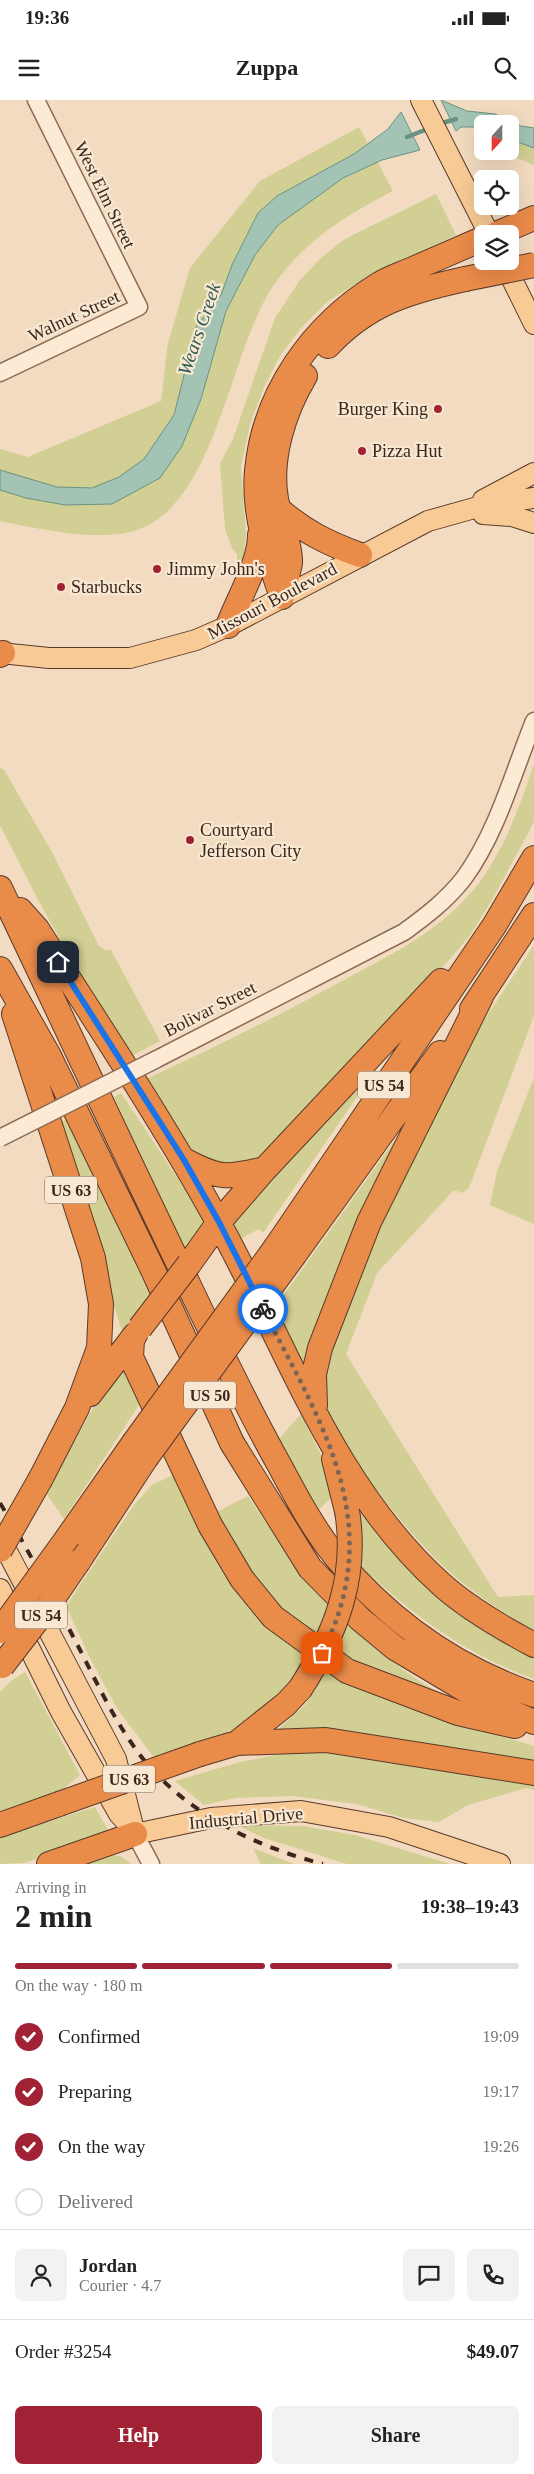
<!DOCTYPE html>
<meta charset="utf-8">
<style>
body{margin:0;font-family:Georgia,serif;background:#f2f2f2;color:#222;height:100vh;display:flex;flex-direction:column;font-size:19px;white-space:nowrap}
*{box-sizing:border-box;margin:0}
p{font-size:16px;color:#767676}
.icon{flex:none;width:28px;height:28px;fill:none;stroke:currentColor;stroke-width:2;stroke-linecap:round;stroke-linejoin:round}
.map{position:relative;height:1764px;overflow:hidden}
.side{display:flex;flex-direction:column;background:#fff;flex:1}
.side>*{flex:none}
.needle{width:32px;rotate:201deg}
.buttons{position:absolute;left:474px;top:15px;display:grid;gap:10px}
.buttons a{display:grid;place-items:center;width:45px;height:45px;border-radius:8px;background:#fff;box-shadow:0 5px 20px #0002;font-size:25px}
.pin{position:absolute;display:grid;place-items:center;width:42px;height:42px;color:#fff;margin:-21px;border-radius:10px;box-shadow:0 2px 8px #0006}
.courier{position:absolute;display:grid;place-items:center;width:50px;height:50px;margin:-25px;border:4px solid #1a73e8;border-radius:50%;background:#fff;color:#222;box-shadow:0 1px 6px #0007}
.overview em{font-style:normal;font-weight:600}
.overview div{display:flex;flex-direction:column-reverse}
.overview{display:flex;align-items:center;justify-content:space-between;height:85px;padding:0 15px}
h1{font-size:32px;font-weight:600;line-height:38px}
.bar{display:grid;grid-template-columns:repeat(4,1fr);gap:8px 5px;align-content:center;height:60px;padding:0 15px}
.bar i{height:6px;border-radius:4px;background:#e0e0e0}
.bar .active{background:#a12135}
.bar p{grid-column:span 4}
.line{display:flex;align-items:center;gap:12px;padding:0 15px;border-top:1px solid #e0e0e0}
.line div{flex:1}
.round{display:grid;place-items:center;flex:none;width:52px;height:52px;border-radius:8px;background:#f2f2f2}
ol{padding:0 15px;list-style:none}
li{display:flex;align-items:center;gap:15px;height:55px}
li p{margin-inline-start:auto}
li .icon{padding:5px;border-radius:50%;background:#a12135;color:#fff;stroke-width:4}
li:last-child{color:#767676}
li i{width:28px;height:28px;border:2px solid #e0e0e0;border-radius:50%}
.cta{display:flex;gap:10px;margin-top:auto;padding:10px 15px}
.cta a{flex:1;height:58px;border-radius:8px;background:#a12135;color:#fff;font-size:20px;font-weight:600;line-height:58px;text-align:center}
.cta a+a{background:#f2f2f2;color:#222}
.status{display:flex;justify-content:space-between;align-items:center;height:35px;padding:0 25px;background:#fff;direction:ltr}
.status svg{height:14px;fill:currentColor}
header{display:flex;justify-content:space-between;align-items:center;height:65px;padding:0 15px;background:#fff;font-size:22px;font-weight:600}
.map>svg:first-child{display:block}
.green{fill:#d1cf93}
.water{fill:#a3c4b5;stroke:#699282}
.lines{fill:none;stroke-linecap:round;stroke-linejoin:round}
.stream{stroke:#699282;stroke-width:4.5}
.minor-casing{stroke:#8d6b56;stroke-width:19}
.major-casing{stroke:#5a3a2b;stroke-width:22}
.highway-casing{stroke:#5a3a2b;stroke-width:26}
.minor{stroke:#fcead4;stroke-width:16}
.major{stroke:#f8ca95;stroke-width:20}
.highway{stroke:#e98b49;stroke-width:24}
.rail{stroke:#3b261c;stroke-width:4;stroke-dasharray:9 9;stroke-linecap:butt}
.minor-bridge-casing{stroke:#8d6b56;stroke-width:19;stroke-linecap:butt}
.highway-bridge-casing{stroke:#5a3a2b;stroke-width:26;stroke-linecap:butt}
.minor-bridge{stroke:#fcead4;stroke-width:16}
.highway-bridge{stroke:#e98b49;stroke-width:24}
.done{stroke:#7b6555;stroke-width:5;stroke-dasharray:0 9}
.route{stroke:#1a73e8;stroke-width:6}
.poi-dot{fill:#a12135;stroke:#f8e7d1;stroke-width:2}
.labels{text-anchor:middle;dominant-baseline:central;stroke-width:4.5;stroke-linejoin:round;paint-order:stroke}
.shield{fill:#f8e7d1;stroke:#746052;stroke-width:1}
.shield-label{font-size:16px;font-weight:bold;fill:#3b261c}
.street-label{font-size:18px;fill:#3b261c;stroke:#f8e7d1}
.poi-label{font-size:18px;fill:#3b261c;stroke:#f8e7d1;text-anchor:start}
.water-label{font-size:19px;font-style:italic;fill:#2a5c51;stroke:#f8e7d1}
</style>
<div class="status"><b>19:36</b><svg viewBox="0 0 49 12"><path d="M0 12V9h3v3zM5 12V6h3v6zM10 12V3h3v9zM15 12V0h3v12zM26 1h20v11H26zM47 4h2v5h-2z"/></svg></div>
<header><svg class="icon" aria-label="menu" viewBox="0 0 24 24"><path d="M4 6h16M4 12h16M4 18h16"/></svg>Zuppa<svg class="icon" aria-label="search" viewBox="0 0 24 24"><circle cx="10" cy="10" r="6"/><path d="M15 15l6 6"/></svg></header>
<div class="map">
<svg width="534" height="1764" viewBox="0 0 534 1764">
<rect width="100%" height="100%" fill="#f2dbc0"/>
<path class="green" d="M 359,27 L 393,91 C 345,116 305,140 273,186 C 230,250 217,397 142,428 C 104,444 40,429 0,421 L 0,349 L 28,357 L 161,301 L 168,243 L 190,168 L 260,81 Z
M 510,39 L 534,48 L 534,65 L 500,51 L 510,51 Z
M 436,94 L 456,135 L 365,178 L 327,202 L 301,228 L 280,256 L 264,287 L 250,324 L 241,367 L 246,434 L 242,472 L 237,471 L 237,454 L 233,450 L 225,429 L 220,364 L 233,339 L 275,218 L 300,180 L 322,157 L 345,139 Z
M 534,664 L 534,722 L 492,800 L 471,834 L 450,859 L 257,1066 L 197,1062 L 140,982 C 209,950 277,917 344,880 C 390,855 436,833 471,793 C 502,756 519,709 534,664 Z
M 0,668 L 4,670 L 53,754 L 99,846 L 105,850 L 111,850 L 160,941 L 126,959 L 36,796 L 0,725 Z
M 534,845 L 534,916 L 469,1088 L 462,1093 L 454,1090 L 377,1173 L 346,1254 L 498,1497 L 534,1495 L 534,1531 C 501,1511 466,1489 439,1462 C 405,1429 328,1337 322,1291 C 321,1284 322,1276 323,1269 L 379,1127 L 463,952 Z
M 534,978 L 534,1124 L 490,1105 L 497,1071 Z
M 362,981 L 366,984 L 263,1133 L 259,1129 L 238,1140 L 231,1125 Z
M 121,993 L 206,1121 L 184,1153 L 114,997 Z
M 67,1019 L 151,1194 L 122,1231 L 56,1024 Z
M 405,1026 L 306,1263 L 300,1269 L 275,1207 Z
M 124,1266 L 139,1305 L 64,1419 L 46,1393 L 104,1288 Z
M 301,1314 L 324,1361 L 333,1396 L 316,1412 L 278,1340 Z
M 173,1375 C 193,1417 211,1460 240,1497 C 259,1521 284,1540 308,1559 L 294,1583 L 229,1635 L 156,1660 L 118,1610 L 90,1558 L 66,1506 L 134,1405 L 152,1385 Z
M 248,1396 C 303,1480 350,1541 438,1592 L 437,1596 L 341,1559 L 263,1494 L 215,1413 Z
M 357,1398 L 534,1555 L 534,1579 C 464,1553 411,1515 358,1463 Z
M 25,1572 L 80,1675 L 52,1699 L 0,1711 L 0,1592 L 11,1581 Z
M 326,1572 C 392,1606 463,1625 534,1646 L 534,1663 L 275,1632 L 306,1604 Z
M 291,1652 L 333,1653 L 534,1684 L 534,1690 L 526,1688 L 468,1705 L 439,1722 L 404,1718 L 356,1704 L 293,1696 L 236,1698 L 204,1705 L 175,1681 L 240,1662 Z
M 95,1707 L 108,1730 L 106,1735 L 24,1763 L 0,1764 L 0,1737 Z
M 237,1725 L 303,1726 L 355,1735 L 450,1764 L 347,1764 L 264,1738 Z
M 253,1748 L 291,1763 L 294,1764 L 261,1764 Z
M 106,1755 L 121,1756 L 131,1764 L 79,1764 Z"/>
<path class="water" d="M 441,0 L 467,11 L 495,14 L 521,26 L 534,28 L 534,48 L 510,39 L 510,24 L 482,24 L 482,27 L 461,27 L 456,31 Z
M 401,12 L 420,50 L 382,60 L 343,78 L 278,125 L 255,155 L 226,211 L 201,299 L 182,346 L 160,378 L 112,404 L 65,405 L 26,398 L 0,390 L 0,370 L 57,387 L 92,388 L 119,377 L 144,359 L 174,315 L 196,227 L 221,195 L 232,165 L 258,113 L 277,96 L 354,54 L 388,29 Z"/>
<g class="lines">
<path class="stream" d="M 439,24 L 456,19
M 407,37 L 430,28"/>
<g class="minor-casing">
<path id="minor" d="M 0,273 L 139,207 L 36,0
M 155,960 L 404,832 C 426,816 447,800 464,778 C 497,733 513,673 534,621
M 135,1734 L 151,1764"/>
</g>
<g class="major-casing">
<path id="major" d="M 421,0 L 489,134
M 503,161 L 534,224
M 483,400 L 534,373
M 483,414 L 512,416 L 534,423
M 0,553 L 49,558 L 130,558 L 196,540 L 228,526 L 428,421 L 485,405 L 534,398
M 0,1438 L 116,1659 L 135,1734
M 0,1489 L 61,1612 L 119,1714 L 128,1724
M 135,1734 L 211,1718 L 301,1711 L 389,1727 L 500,1764"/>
</g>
<g class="highway-casing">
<path id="highway" d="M 496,134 L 534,118
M 328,246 C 368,203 410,191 465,179
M 278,409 C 305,432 327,443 360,455
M 282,497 C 268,457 253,414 257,371 C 264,293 313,225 378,185 C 389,178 402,174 413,169 C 436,159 459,149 482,139
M 282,497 C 284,486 288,474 290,463 C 291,448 279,415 276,399 C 269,358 284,311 305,276
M 228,526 C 238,499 260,463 260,435
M 0,555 L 3,553
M 0,788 C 64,924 128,1059 193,1194 C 221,1253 249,1311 281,1368 C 297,1398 314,1430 336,1457 C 389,1521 456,1568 534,1595
M 20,810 L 37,829 C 98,925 162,1020 217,1120 C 286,1244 333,1387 441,1484 C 465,1506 506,1530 534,1545
M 0,869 L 49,956 L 153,1170 L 232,1343 L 310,1468 L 360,1519 L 395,1548 L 479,1598 L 534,1622
M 472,909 L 534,815
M 14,914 L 93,1158 L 101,1204 L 99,1248 L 77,1308 L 41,1378
M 184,1060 C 219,1079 226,1078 265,1069
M 276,1147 L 494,826 L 534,758
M 295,1154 L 440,953
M 189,1164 L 219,1122 L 265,1069 L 441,881
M 132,1240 L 131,1257 L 210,1425 L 242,1479 L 273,1517 L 347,1571 L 458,1613 L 515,1626
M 90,1294 L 135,1235
M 315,1305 L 314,1274 L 320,1248 L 369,1122 L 481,897
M 334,1359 L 347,1411
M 68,1437 L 133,1344
M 78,1462 L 146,1358
M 237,1643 L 286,1604 L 300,1589
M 200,1654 L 237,1643 L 326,1640 L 534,1673
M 0,1725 L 59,1704
M 49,1764 L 135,1734"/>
</g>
<use href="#minor" class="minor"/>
<use href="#major" class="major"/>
<use href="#highway" class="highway"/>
<path class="rail" d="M 0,1403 C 28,1449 53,1498 78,1546 C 97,1583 115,1622 140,1655 C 185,1713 254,1746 323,1764"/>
<g class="minor-bridge-casing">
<path id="minor-bridge" d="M 0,1038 L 155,960"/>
</g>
<g class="highway-bridge-casing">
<path id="highway-bridge" d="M 465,179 L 534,165
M 140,1228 L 189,1164
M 133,1344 L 276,1147
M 146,1358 L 295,1154
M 0,1450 L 41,1378
M 0,1531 L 68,1437
M 2,1566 L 48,1506 L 78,1462
M 300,1589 C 336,1534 358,1476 347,1411
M 59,1704 L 200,1654"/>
</g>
<use href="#minor-bridge" class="minor-bridge"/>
<use href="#highway-bridge" class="highway-bridge"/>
</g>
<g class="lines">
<path class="done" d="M 263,1209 C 322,1325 388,1423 322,1553"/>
<path class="route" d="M 58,862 L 184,1060 L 219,1122 L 263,1209"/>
</g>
<g class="poi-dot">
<circle cx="438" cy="309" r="5"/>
<circle cx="362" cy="351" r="5"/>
<circle cx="157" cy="469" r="5"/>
<circle cx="61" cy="487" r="5"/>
<circle cx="190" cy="740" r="5"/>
</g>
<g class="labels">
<g class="shield">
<rect x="358" y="971.5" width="52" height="27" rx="4"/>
<rect x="45" y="1076.5" width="52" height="27" rx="4"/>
<rect x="184" y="1281.5" width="52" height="27" rx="4"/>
<rect x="15" y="1501.5" width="52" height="27" rx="4"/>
<rect x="103" y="1665.5" width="52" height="27" rx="4"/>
</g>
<g class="shield-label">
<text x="384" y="985">US 54</text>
<text x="71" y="1090">US 63</text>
<text x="210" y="1295">US 50</text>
<text x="41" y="1515">US 54</text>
<text x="129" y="1679">US 63</text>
</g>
<g class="street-label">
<text transform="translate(105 95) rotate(64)">West Elm Street</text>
<text transform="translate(74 216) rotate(-25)">Walnut Street</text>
<text transform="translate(272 501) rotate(-28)">Missouri Boulevard</text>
<text transform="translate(210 909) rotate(-27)">Bolivar Street</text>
<text transform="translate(246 1718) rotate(-5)">Industrial Drive</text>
</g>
<g class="poi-label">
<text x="428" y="309" text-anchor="end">Burger King</text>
<text x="372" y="351">Pizza Hut</text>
<text x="167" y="469">Jimmy John's</text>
<text x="71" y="487">Starbucks</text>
<text x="200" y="730">Courtyard<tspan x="200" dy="21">Jefferson City</tspan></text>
</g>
<g class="water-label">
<text transform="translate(199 229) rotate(-71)">Wears Creek</text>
</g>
</g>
</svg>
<div class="buttons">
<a><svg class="needle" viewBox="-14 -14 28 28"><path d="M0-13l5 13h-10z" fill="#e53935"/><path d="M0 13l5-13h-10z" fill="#767676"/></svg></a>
<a><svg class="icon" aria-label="locate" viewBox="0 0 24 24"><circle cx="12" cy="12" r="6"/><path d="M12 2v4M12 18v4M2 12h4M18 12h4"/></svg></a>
<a><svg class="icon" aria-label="layers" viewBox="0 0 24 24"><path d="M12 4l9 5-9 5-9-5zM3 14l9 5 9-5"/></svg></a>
</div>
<div class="pin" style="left:322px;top:1553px;background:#ea580c"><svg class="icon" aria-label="bag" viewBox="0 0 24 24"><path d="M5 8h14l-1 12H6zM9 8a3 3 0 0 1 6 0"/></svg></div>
<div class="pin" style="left:58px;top:862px;background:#1f2937"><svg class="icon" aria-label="home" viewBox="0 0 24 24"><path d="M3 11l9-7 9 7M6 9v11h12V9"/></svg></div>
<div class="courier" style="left:263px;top:1209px"><svg class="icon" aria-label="bike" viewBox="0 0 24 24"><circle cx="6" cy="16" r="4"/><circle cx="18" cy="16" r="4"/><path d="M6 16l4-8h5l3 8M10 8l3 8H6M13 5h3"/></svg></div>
</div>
<section class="side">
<div class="overview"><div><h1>2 min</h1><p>Arriving in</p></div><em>19:38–19:43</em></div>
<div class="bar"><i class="active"></i><i class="active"></i><i class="active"></i><i></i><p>On the way · 180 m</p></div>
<ol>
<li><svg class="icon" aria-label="check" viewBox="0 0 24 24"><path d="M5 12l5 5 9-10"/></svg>Confirmed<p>19:09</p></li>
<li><svg class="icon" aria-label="check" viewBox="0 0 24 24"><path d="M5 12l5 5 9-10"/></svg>Preparing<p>19:17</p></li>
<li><svg class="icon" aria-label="check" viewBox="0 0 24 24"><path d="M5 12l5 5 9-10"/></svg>On the way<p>19:26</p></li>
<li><i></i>Delivered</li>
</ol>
<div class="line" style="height:90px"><a class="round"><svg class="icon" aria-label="person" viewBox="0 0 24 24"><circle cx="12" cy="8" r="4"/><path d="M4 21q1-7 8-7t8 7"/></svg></a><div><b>Jordan</b><p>Courier · 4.7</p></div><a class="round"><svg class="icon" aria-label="chat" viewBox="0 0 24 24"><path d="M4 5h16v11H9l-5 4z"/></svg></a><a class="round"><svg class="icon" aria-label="phone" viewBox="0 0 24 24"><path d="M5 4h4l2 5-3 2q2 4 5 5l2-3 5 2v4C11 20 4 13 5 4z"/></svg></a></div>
<div class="line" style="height:65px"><div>Order #3254</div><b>$49.07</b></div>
<div class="cta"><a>Help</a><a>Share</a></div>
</section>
